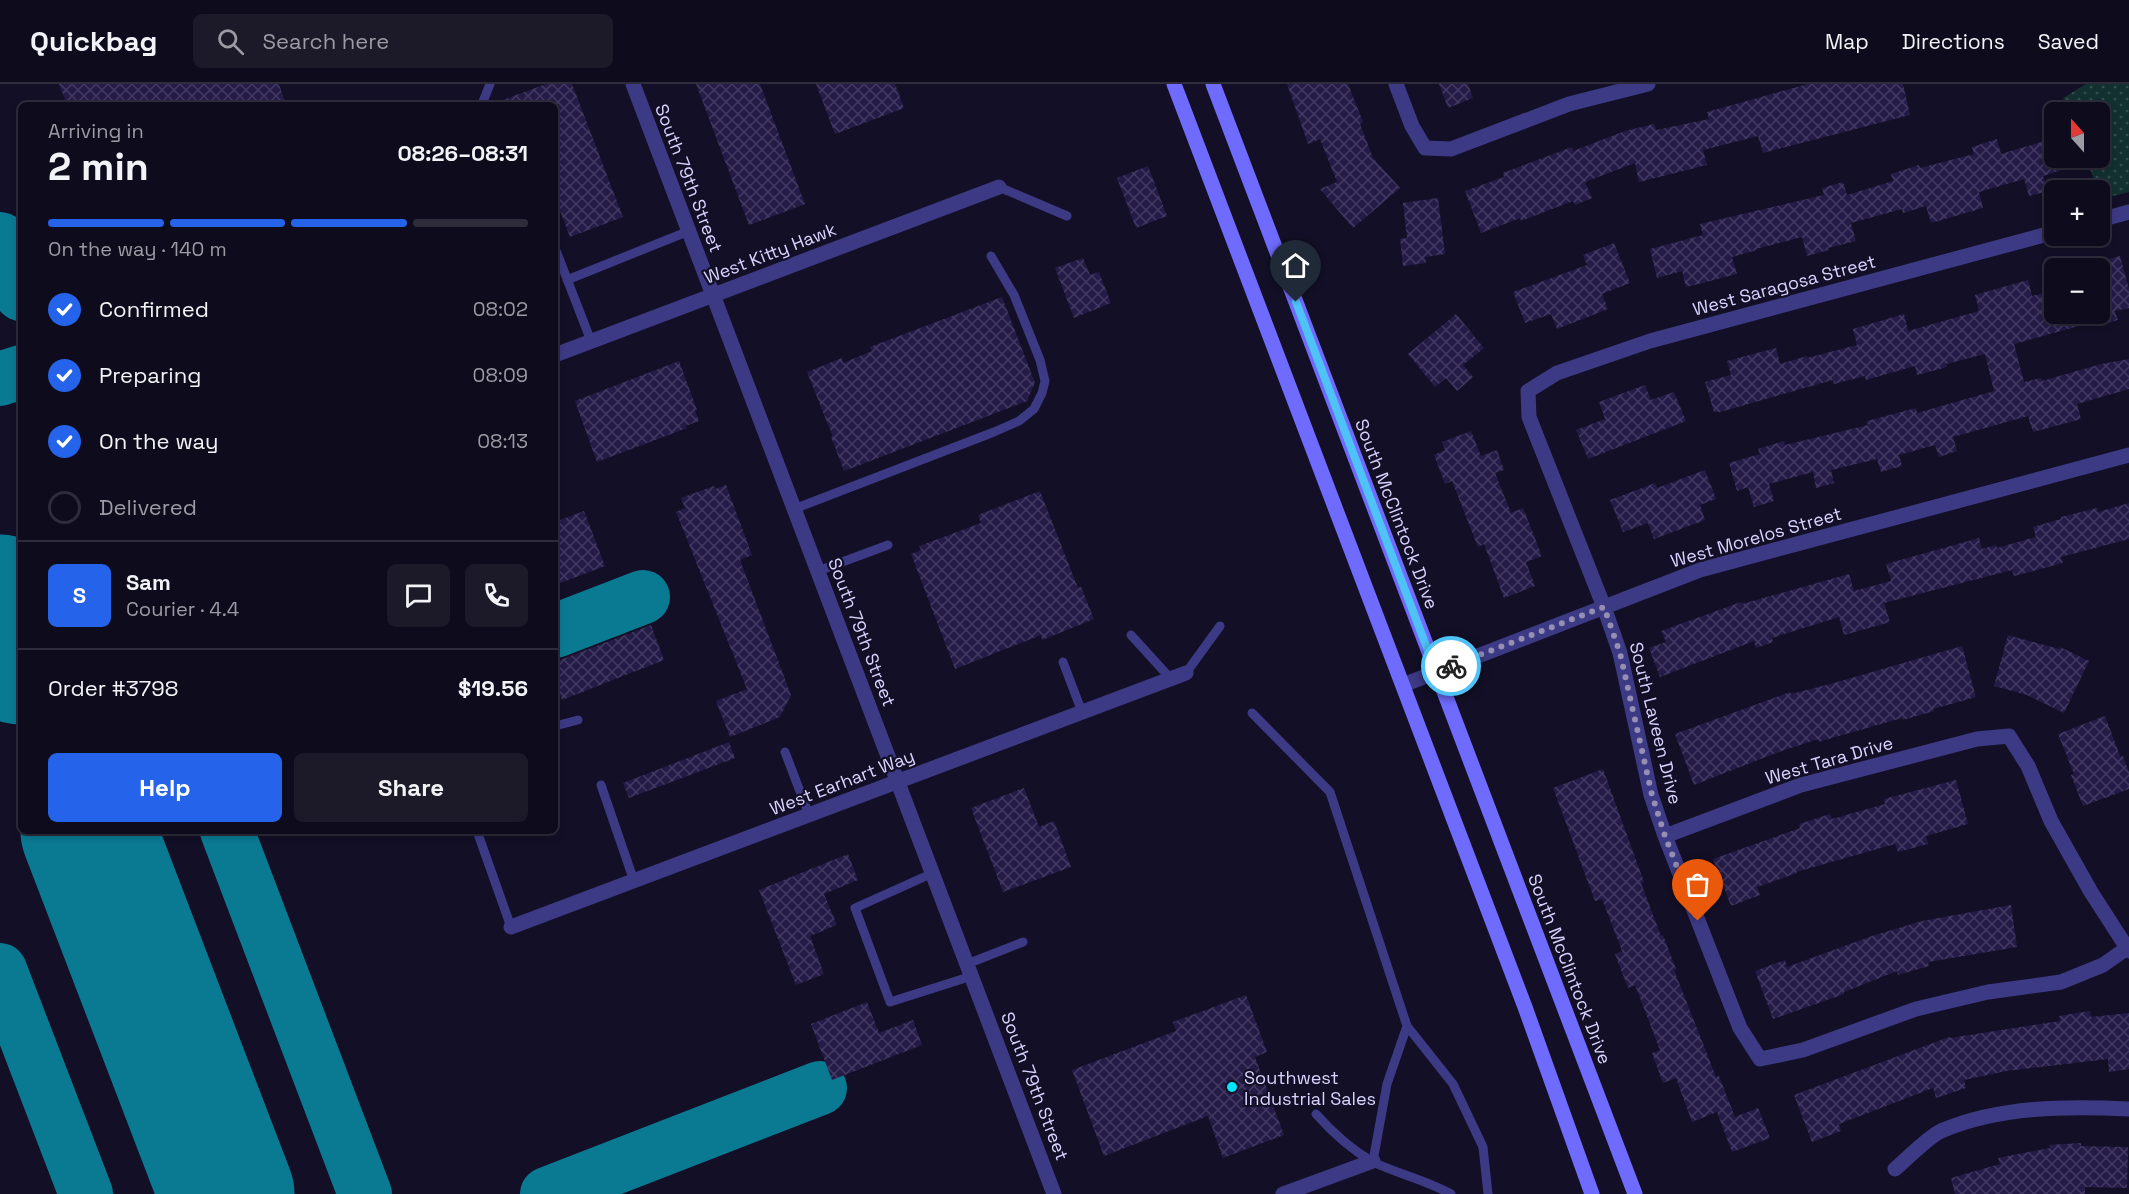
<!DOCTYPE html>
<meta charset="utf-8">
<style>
body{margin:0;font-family:"Space Grotesk",sans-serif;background:#1c1929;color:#f1f3f6;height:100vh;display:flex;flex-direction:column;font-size:22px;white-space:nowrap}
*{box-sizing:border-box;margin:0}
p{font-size:20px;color:#9b9ba3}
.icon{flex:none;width:33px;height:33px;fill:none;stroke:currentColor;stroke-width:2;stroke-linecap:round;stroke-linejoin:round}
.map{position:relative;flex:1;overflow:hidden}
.side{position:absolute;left:18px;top:18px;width:540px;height:732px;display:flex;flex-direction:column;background:#0e0b1c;border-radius:9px;box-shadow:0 3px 9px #0003,0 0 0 2px #2e2b3b}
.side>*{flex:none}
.needle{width:39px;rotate:339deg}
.buttons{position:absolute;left:2044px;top:18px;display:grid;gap:12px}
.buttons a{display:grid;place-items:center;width:66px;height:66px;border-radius:9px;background:#0e0b1c;box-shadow:0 3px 9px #0003,0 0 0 2px #2e2b3b;font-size:30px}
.pin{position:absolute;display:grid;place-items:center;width:51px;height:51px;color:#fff;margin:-62px -26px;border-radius:50% 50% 50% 0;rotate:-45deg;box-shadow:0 0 6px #0007}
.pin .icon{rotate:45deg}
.courier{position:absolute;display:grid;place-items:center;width:60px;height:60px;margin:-30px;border:4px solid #4fc3f7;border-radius:50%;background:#fff;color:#222;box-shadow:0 2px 8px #0007}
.summary em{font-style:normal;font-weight:700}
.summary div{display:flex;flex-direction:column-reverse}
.summary{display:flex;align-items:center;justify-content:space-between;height:102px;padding:0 30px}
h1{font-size:39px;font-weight:700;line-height:45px}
.bar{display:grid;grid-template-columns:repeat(4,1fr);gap:9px 6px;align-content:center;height:72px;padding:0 30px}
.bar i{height:8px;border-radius:4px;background:#2e2b3b}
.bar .selected{background:#2563eb}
.bar p{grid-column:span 4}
.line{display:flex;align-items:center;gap:15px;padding:0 30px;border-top:2px solid #2e2b3b}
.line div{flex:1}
.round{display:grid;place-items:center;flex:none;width:63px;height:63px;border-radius:9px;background:#1c1929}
ol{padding:0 30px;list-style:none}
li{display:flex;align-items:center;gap:18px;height:66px}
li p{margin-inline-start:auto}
li .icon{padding:6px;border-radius:50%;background:#2563eb;color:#fff;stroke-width:4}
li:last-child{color:#9b9ba3}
li i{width:33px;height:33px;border:3px solid #2e2b3b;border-radius:50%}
.button{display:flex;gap:12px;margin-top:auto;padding:12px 30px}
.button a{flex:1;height:69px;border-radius:9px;background:#2563eb;color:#fff;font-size:24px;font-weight:700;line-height:69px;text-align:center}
.button a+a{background:#1c1929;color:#f1f3f6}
header{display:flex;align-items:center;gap:36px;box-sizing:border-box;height:84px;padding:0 30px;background:#0e0b1c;border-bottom:2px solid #2e2b3b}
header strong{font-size:28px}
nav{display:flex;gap:33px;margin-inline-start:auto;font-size:21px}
.search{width:420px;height:54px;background:#1c1929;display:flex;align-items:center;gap:15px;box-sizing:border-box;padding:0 21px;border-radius:9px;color:#9b9ba3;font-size:22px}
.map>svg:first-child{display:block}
.grass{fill:url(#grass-dots)}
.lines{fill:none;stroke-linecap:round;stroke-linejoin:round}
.taxiway{stroke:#0a7a92;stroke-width:54}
.runway{stroke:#0a7a92;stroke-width:135}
.building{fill:url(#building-cross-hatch)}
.lane{stroke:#3d3a85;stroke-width:9}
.street{stroke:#3d3a85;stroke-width:15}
.secondary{stroke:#6f6bff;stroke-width:15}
.done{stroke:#948fb3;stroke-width:6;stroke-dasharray:0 10.8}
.route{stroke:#4fc3f7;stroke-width:8}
.poi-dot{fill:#00e5ff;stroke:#130f26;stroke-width:2}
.labels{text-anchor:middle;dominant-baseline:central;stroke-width:4.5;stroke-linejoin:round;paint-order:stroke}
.street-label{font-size:18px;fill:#d9d4ff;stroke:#130f26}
.poi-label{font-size:18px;fill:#d9d4ff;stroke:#130f26;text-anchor:start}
</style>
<header>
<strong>Quickbag</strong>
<div class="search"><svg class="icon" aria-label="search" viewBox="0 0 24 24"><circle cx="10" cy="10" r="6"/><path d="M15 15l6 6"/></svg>Search here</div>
<nav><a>Map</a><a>Directions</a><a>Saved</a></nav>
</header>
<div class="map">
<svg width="2129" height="1110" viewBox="0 0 2129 1110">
<defs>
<pattern id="grass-dots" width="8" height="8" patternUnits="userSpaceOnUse" patternTransform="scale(1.5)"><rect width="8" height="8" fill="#12302f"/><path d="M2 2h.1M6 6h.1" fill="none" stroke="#344d4e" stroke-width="1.8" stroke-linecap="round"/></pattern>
<pattern id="building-cross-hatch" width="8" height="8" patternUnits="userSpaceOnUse" patternTransform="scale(1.5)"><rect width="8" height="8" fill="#241b47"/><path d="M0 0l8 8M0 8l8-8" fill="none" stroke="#433b63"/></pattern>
</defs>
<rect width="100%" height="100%" fill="#130f26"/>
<path class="grass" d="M 2086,0 L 2129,0 L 2129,108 L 2101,115 L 2100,106 L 2098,106 L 2086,74 L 2100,74 L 2100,28 L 2069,28 L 2063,14 Z"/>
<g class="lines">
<path class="taxiway" d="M 0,155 L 21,210
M 0,295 L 21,288
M 555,547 L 643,513
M 227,747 L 365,1110
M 0,886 L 86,1110
M 547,1110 L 820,1004"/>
<path class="runway" d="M 0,518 L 21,573
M 88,747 L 227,1110"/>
</g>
<path class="building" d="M 59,0 L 279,0 L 286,21 L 67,21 Z
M 546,0 L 572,0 L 623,133 L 570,153 L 555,114 L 555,21 L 495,21 L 494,19 Z
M 696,0 L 760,0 L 805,120 L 749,141 Z
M 816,0 L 895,0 L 904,24 L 835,50 Z
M 1287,0 L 1348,0 L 1363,38 L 1360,40 L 1373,74 L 1400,104 L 1353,144 L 1320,105 L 1337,98 L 1320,55 L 1308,60 Z
M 1439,0 L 1468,0 L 1473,14 L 1448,24 Z
M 1808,0 L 1903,0 L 1910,31 L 1763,69 L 1758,52 L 1703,66 L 1707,81 L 1639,98 L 1635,79 L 1585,98 L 1592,114 L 1575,121 L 1573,117 L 1521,137 L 1520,134 L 1481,149 L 1465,107 L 1504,93 L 1503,89 L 1572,63 L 1573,67 L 1625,47 L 1654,40 L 1656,46 L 1709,35 L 1707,28 Z
M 2055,54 L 2055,74 L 2090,74 L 2090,77 L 2043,92 L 2048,107 L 2029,112 L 2024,95 L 1979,108 L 1983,124 L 1931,139 L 1926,122 L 1903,129 L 1902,125 L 1851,139 L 1856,157 L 1828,164 L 1829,166 L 1807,172 L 1802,153 L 1756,165 L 1757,166 L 1732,173 L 1737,190 L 1706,198 L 1686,203 L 1682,187 L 1657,194 L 1650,165 L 1703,151 L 1700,140 L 1824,111 L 1822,104 L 1843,98 L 1847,111 L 1893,97 L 1891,90 L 1919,81 L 1920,84 L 1974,70 L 1972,63 L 1997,55 L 2001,70 Z
M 1148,82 L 1167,132 L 1136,144 L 1117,94 Z
M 1438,114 L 1445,170 L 1425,173 L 1426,179 L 1403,182 L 1400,155 L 1407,154 L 1403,119 Z
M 1614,159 L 1630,199 L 1602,210 L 1608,225 L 1557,245 L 1551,230 L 1525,239 L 1513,208 L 1587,181 L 1583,171 Z
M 2120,172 L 2129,205 L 2129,224 L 2115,227 L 2118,236 L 2100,241 L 2100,236 L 2014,260 L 2024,298 L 2041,294 L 2042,297 L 2101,280 L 2129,275 L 2129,305 L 2077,320 L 2081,335 L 2033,348 L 2028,332 L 1953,353 L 1957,367 L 1939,373 L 1935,361 L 1899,371 L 1902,382 L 1881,388 L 1877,375 L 1831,386 L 1834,399 L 1816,404 L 1813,388 L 1769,400 L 1774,417 L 1754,423 L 1748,403 L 1737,407 L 1729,379 L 1760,370 L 1758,365 L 1784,357 L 1785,361 L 1868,341 L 1867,337 L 1916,324 L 1917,329 L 1994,307 L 1985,270 L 1946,280 L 1947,283 L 1917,291 L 1915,282 L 1866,296 L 1865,292 L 1834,300 L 1833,296 L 1720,328 L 1714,328 L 1705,298 L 1731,291 L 1727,277 L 1776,264 L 1780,280 L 1807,272 L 1807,274 L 1857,261 L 1853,245 L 1904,230 L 1908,247 L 1979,227 L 1975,211 L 2028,196 L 2032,212 L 2055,206 L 2055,230 L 2100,230 L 2100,190 L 2102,190 L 2099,178 Z
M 1083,174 L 1090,191 L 1099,188 L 1111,219 L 1074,234 L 1055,184 Z
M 1002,213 L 1035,299 L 1027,317 L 844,387 L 831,353 L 833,353 L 807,288 L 842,274 L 843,279 L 872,267 L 870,263 Z
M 1456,230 L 1484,264 L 1463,281 L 1473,293 L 1457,307 L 1446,294 L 1435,303 L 1408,270 Z
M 679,277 L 697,326 L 695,326 L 699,337 L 686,342 L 687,344 L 597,378 L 575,317 Z
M 1645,301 L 1651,316 L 1674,308 L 1686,337 L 1588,375 L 1576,346 L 1605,335 L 1599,318 Z
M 1471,347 L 1481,372 L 1497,366 L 1504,386 L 1495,389 L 1511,429 L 1523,424 L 1542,472 L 1526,478 L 1535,502 L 1504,514 L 1484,460 L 1478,463 L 1452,397 L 1445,400 L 1434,371 L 1445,366 L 1442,358 Z
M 1705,386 L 1716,415 L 1700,421 L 1705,436 L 1654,455 L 1648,439 L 1623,448 L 1610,416 L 1655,399 L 1657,404 Z
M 726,401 L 752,471 L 740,476 L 791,611 L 780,633 L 730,653 L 716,617 L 747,605 L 676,428 L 685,424 L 681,414 L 714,402 L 715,405 Z
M 1040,407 L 1078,504 L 1081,503 L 1094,535 L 1042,556 L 1041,551 L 955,585 L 911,470 L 921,466 L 919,462 L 981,439 L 978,431 Z
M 2129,419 L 2129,455 L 2061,473 L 2063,479 L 2014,492 L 2012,486 L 1884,519 L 1890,538 L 1844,551 L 1839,533 L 1772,554 L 1773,558 L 1756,564 L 1754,557 L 1660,593 L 1649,564 L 1666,558 L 1661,547 L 1741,518 L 1742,520 L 1849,490 L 1854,507 L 1891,497 L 1886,480 L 1979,454 L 1982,465 L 1996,461 L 1997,464 L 2036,453 L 2033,443 L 2061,435 L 2061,433 L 2097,424 L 2098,428 Z
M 584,427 L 605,482 L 555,501 L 555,438 Z
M 651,541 L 664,576 L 562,616 L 555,596 L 555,578 Z
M 2008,551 L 2059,565 L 2060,563 L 2089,577 L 2064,629 L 2027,611 L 1994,602 Z
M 1962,562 L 1976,613 L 1933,625 L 1934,627 L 1903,636 L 1902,634 L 1818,658 L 1818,655 L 1776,669 L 1694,701 L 1675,650 L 1790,608 L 1791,610 L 1834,599 Z
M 2105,632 L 2120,672 L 2123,672 L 2129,688 L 2129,705 L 2083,722 L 2071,691 L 2074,690 L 2058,650 Z
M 729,658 L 735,674 L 629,714 L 623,699 Z
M 1603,685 L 1644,798 L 1641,799 L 1661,852 L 1663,851 L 1676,885 L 1674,886 L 1716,993 L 1719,992 L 1735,1033 L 1758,1024 L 1770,1054 L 1732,1068 L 1717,1028 L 1692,1038 L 1676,994 L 1663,999 L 1652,969 L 1660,966 L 1635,901 L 1628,904 L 1615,870 L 1622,867 L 1602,815 L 1595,817 L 1553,704 Z
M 1956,696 L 1968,740 L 1926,752 L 1928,760 L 1898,768 L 1895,760 L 1796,788 L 1797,789 L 1757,803 L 1760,811 L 1731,822 L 1713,775 L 1800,744 L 1799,740 L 1830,730 L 1832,735 L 1885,720 L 1884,715 Z
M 1024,704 L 1039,743 L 1054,737 L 1071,783 L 1003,808 L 971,724 Z
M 848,770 L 858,796 L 824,810 L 837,841 L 810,852 L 824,890 L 796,901 L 759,806 Z
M 2011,821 L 2017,863 L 1928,878 L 1929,882 L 1898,891 L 1897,887 L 1844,908 L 1844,910 L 1773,935 L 1755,887 L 1785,876 L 1787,883 L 1872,852 L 1922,837 Z
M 1246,911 L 1267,968 L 1255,973 L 1284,1051 L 1223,1074 L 1208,1032 L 1104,1072 L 1072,986 L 1176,947 L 1173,938 Z
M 867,918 L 879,949 L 913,936 L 922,961 L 832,996 L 811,940 Z
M 2090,927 L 2091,933 L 2129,929 L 2129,985 L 2109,988 L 2108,975 L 2006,987 L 1964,996 L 1966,1004 L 1936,1014 L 1933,1004 L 1839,1040 L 1841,1047 L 1812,1058 L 1794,1011 L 1949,953 L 1950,954 L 2060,937 L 2059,932 Z
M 2081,1059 L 2081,1062 L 2128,1063 L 2127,1104 L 2085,1103 L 2085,1110 L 1955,1110 L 1951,1094 L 2000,1080 L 1998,1074 L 2050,1064 L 2049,1061 Z"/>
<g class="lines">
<path class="lane" d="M 486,21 L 482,20 L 490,0
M 999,103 L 1067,132
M 555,164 L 591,257
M 567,196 L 689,147
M 794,425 L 994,348 L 1019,337 L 1034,325 L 1042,309 L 1045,297 L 1040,276 L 1014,211 L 991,172
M 818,487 L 888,461
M 1131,551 L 1171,595
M 1063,578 L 1082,628
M 1186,589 L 1220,542
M 1252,629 L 1330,708 L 1407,942 L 1453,1000 L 1483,1063 L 1488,1110
M 555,642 L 578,636
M 785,668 L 809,731
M 601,701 L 634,797
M 477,747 L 511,843
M 933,789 L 855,824 L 890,918 L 972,892
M 967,880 L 1023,858
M 1316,1030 C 1332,1048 1352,1066 1373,1078 C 1398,1090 1426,1096 1451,1110
M 1373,1077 L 1387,1000 L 1407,942"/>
<path class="street" d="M 633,0 L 1054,1110
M 1396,0 L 1412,42 L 1425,64 L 1451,65 L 1569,20 L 1648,0
M 2100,136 L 2129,128
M 2055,148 L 1650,257 L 1557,289 L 1528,307 L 1529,333 L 1604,523 L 1620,569 L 1651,711 L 1665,752 L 1740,944 L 1760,975 L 1803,966 L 1916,925 L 1988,908 L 2061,898 L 2103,881 L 2127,864
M 555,271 L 999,103
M 1403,601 L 1700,486 L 2129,371
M 1665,752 L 1801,701 L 1977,655 L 2009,652 L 2028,682 L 2051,737 L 2091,808 L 2129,867
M 511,843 L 1186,589
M 1895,1085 C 1907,1075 1928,1053 1941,1047 C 1999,1022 2068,1022 2129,1025
M 1283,1110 L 1373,1077"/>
<path class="secondary" d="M 1174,0 L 1525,923 L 1592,1110
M 1213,0 L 1635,1110"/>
</g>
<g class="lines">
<path class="done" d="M 1451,582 L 1604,523 L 1620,569 L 1652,711 L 1665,752 L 1698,837"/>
<path class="route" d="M 1296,218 L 1436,588 L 1451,582"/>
</g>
<circle class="poi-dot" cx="1232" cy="1003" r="6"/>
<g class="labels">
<g class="street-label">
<text transform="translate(689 94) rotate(69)">South 79th Street</text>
<text transform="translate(770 169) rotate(-21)">West Kitty Hawk</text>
<text transform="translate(1784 201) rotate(-15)">West Saragosa Street</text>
<text transform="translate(1397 430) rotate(69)">South McClintock Drive</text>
<text transform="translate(1756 453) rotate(-16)">West Morelos Street</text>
<text transform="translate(862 548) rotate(69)">South 79th Street</text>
<text transform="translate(1656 639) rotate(76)">South Laveen Drive</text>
<text transform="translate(1829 676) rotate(-16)">West Tara Drive</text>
<text transform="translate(842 698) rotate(-21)">West Earhart Way</text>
<text transform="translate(1570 885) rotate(69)">South McClintock Drive</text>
<text transform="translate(1035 1002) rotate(69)">South 79th Street</text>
</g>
<g class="poi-label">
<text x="1244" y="993">Southwest<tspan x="1244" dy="21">Industrial Sales</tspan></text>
</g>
</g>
</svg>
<div class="buttons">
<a><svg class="needle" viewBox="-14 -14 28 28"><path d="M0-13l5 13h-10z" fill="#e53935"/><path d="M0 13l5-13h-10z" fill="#9b9ba3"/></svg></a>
<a>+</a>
<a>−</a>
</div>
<div class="pin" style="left:1698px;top:837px;background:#ea580c"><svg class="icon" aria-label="bag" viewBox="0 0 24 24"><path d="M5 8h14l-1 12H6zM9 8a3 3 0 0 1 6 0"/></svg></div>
<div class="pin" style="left:1296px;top:218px;background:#1f2937"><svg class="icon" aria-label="home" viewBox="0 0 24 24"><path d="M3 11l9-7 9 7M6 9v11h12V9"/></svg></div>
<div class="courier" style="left:1451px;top:582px"><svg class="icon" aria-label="bike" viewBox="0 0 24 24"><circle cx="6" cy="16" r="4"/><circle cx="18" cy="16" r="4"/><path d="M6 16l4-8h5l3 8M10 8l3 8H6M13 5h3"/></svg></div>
<section class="side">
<div class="summary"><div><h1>2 min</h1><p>Arriving in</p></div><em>08:26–08:31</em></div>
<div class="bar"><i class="selected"></i><i class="selected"></i><i class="selected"></i><i></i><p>On the way · 140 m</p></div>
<ol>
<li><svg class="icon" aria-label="check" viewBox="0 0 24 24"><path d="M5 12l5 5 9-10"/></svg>Confirmed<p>08:02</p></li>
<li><svg class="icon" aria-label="check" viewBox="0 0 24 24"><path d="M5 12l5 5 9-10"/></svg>Preparing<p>08:09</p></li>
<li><svg class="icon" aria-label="check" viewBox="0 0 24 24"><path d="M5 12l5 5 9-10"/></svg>On the way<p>08:13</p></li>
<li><i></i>Delivered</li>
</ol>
<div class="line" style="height:108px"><b class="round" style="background:#2563eb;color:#fff">S</b><div><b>Sam</b><p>Courier · 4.4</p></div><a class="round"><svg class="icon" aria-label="chat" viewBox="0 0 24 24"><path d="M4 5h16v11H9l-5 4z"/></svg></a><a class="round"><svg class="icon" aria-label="phone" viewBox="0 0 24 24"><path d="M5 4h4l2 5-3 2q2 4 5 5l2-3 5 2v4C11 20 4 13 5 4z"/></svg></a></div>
<div class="line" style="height:78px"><div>Order #3798</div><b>$19.56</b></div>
<div class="button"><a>Help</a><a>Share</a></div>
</section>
</div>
